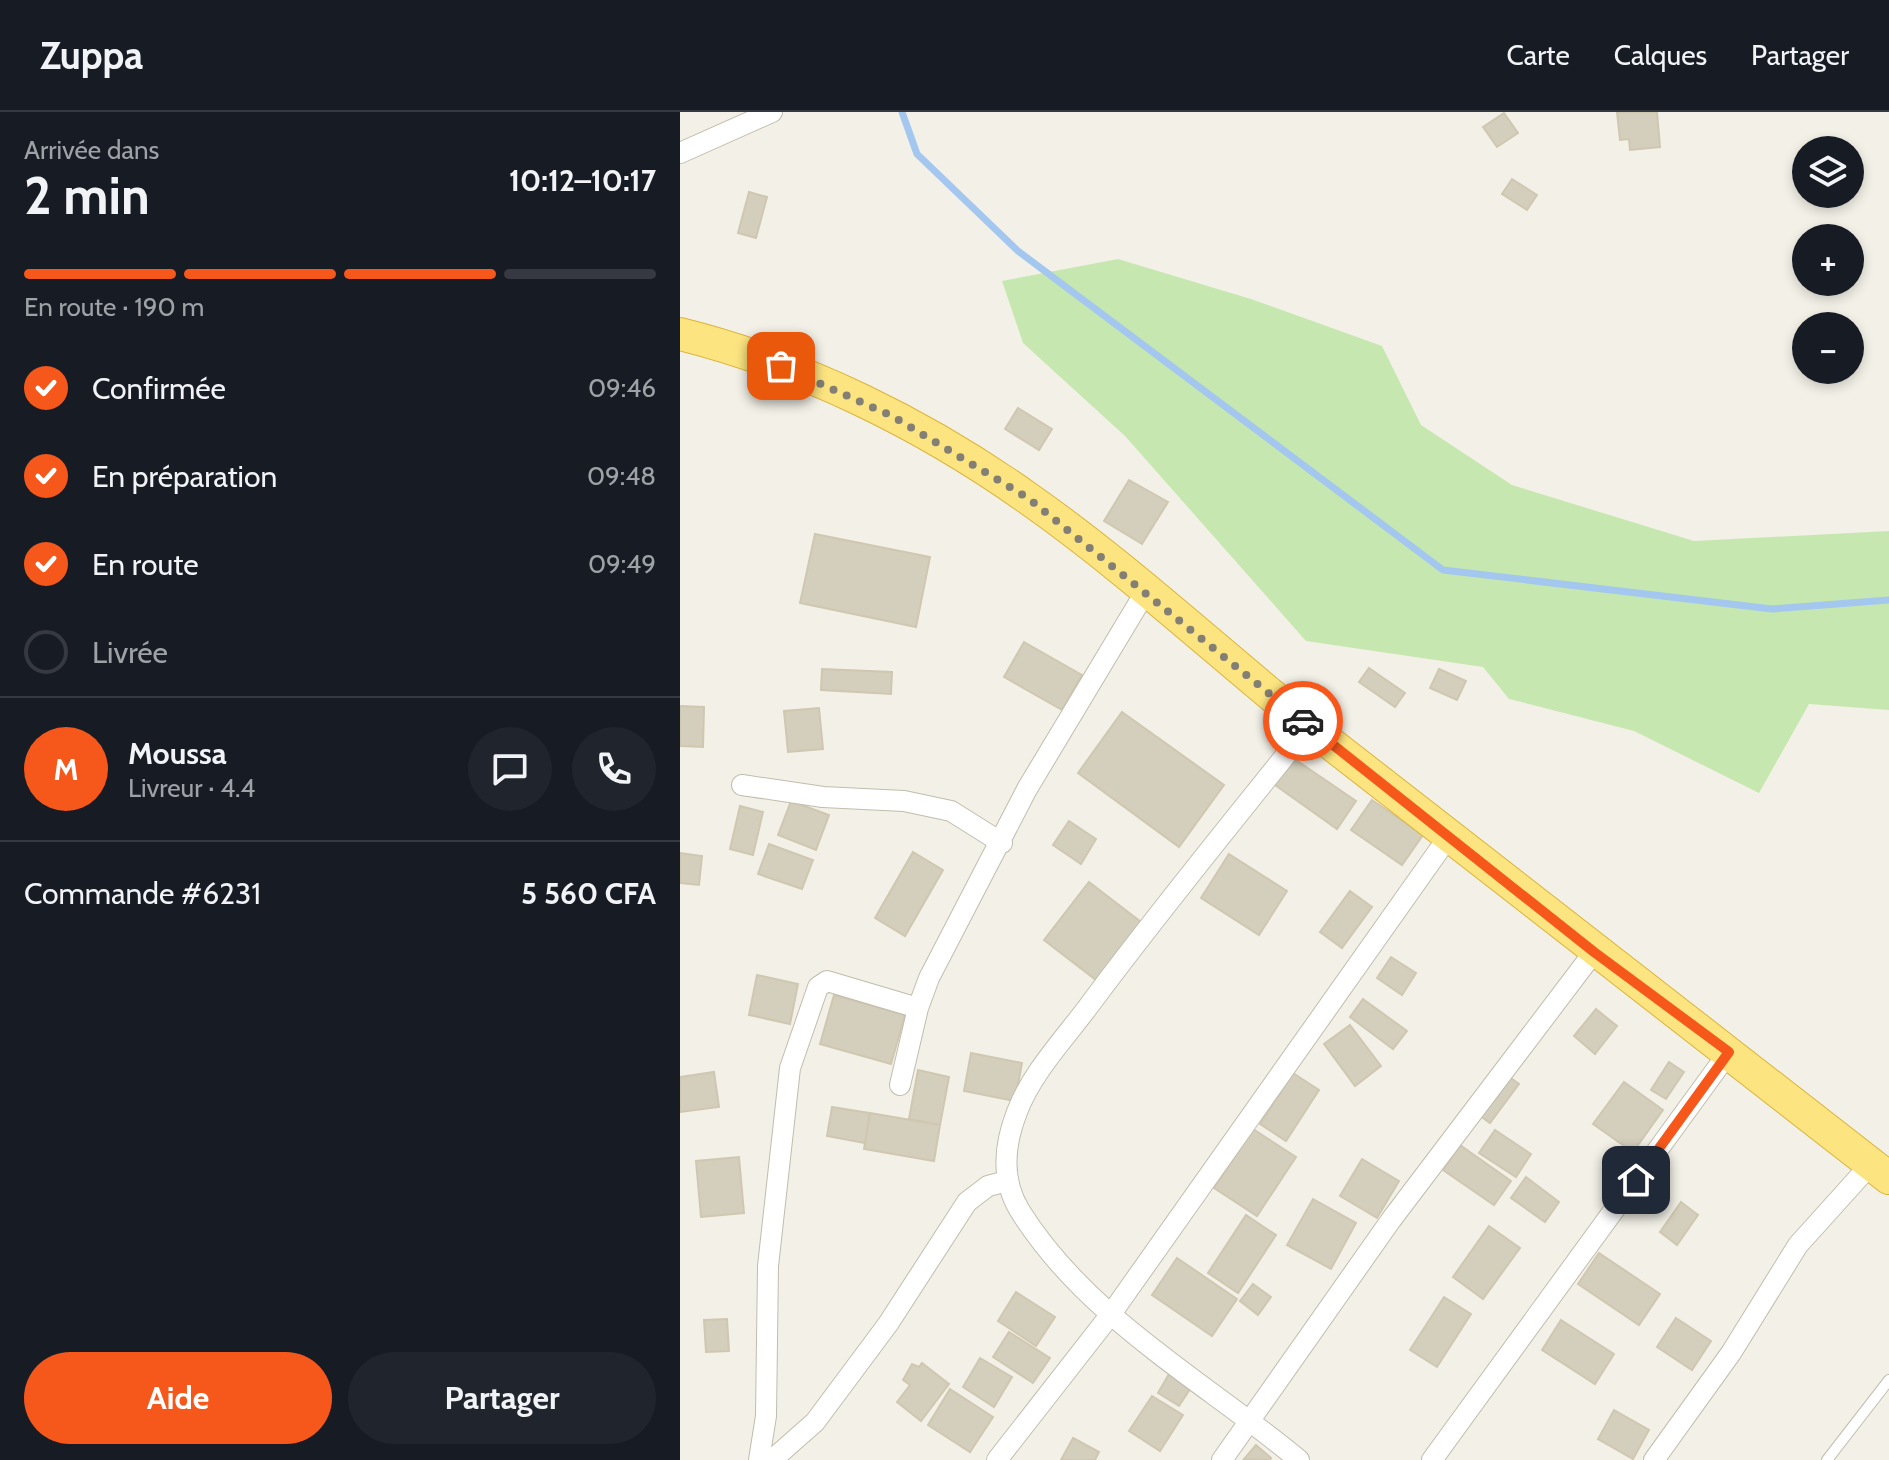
<!DOCTYPE html>
<html lang="fr">
<meta charset="utf-8">
<style>
body{margin:0;font-family:Cabin,sans-serif;background:#20242c;color:#f1f3f6;height:100vh;display:flex;flex-direction:column;font-size:30px;white-space:nowrap}
*{box-sizing:border-box;margin:0}
p{font-size:26px;color:#9ea1a6}
.icon{flex:none;width:44px;height:44px;fill:none;stroke:currentColor;stroke-width:2;stroke-linecap:round;stroke-linejoin:round}
.map{position:relative;flex:1;overflow:hidden}
.drawer{display:flex;flex-direction:column;background:#171b24;width:680px}
.drawer>*{flex:none}
.buttons{position:absolute;left:1112px;top:24px;display:grid;gap:16px}
.buttons a{display:grid;place-items:center;width:72px;height:72px;border-radius:50%;background:#171b24;box-shadow:0 4px 12px #0003;font-size:40px}
.pin{position:absolute;display:grid;place-items:center;width:68px;height:68px;color:#fff;margin:-34px;border-radius:16px;box-shadow:0 4px 12px #0006}
.courier{position:absolute;display:grid;place-items:center;width:80px;height:80px;margin:-40px;border:6px solid #f6581b;border-radius:50%;background:#fff;color:#222;box-shadow:0 2px 10px #0007}
.overview em{font-style:normal;font-weight:800}
.overview div{display:flex;flex-direction:column-reverse}
.overview{display:flex;align-items:center;justify-content:space-between;height:136px;padding:0 24px}
h1{font-size:52px;font-weight:800;line-height:60px}
.bar{display:grid;grid-template-columns:repeat(4,1fr);gap:12px 8px;align-content:center;height:96px;padding:0 24px}
.bar i{height:10px;border-radius:6px;background:#363941}
.bar .active{background:#f6581b}
.bar p{grid-column:span 4}
.line{display:flex;align-items:center;gap:20px;padding:0 24px;border-top:2px solid #363941}
.line div{flex:1}
.round{display:grid;place-items:center;flex:none;width:84px;height:84px;border-radius:42px;background:#20242c}
ol{padding:0 24px;list-style:none}
li{display:flex;align-items:center;gap:24px;height:88px}
li p{margin-inline-start:auto}
li .icon{padding:8px;border-radius:50%;background:#f6581b;color:#fff;stroke-width:4}
li:last-child{color:#9ea1a6}
li i{width:44px;height:44px;border:4px solid #363941;border-radius:50%}
.primary-button{display:flex;gap:16px;margin-top:auto;padding:16px 24px}
.primary-button a{flex:1;height:92px;border-radius:48px;background:#f6581b;color:#fff;font-size:32px;font-weight:800;line-height:92px;text-align:center}
.primary-button a+a{background:#20242c;color:#f1f3f6}
header{display:flex;align-items:center;gap:48px;box-sizing:border-box;height:112px;padding:0 40px;background:#171b24;border-bottom:2px solid #363941}
header strong{font-size:38px}
nav{display:flex;gap:44px;margin-inline-start:auto;font-size:28px}
main{display:flex;flex:1;min-height:0}
.map>svg:first-child{display:block}
.green{fill:#c7e7b0}
.lines{fill:none;stroke-linecap:round;stroke-linejoin:round}
.stream{stroke:#a4c7ef;stroke-width:7}
.building{fill:#d4cebc;stroke:#cfc7b0;stroke-width:2}
.service-casing{stroke:#c1bdac;stroke-width:12}
.minor-casing{stroke:#c1bdac;stroke-width:22}
.trunk-casing{stroke:#dab439;stroke-width:34}
.service{stroke:#fff;stroke-width:10}
.minor{stroke:#fff;stroke-width:20}
.trunk{stroke:#fce480;stroke-width:32}
.done{stroke:#837f74;stroke-width:8;stroke-dasharray:0 14.4}
.route{stroke:#f6581b;stroke-width:10}
</style>
<header>
<strong>Zuppa</strong>
<nav><a>Carte</a><a>Calques</a><a>Partager</a></nav>
</header>
<main>
<section class="drawer">
<div class="overview"><div><h1>2 min</h1><p>Arrivée dans</p></div><em>10:12–10:17</em></div>
<div class="bar"><i class="active"></i><i class="active"></i><i class="active"></i><i></i><p>En route · 190 m</p></div>
<ol>
<li><svg class="icon" aria-label="check" viewBox="0 0 24 24"><path d="M5 12l5 5 9-10"/></svg>Confirmée<p>09:46</p></li>
<li><svg class="icon" aria-label="check" viewBox="0 0 24 24"><path d="M5 12l5 5 9-10"/></svg>En préparation<p>09:48</p></li>
<li><svg class="icon" aria-label="check" viewBox="0 0 24 24"><path d="M5 12l5 5 9-10"/></svg>En route<p>09:49</p></li>
<li><i></i>Livrée</li>
</ol>
<div class="line" style="height:144px"><b class="round" style="background:#f6581b;color:#fff">M</b><div><b>Moussa</b><p>Livreur · 4.4</p></div><a class="round"><svg class="icon" aria-label="chat" viewBox="0 0 24 24"><path d="M4 5h16v11H9l-5 4z"/></svg></a><a class="round"><svg class="icon" aria-label="phone" viewBox="0 0 24 24"><path d="M5 4h4l2 5-3 2q2 4 5 5l2-3 5 2v4C11 20 4 13 5 4z"/></svg></a></div>
<div class="line" style="height:104px"><div>Commande #6231</div><b>5 560 CFA</b></div>
<div class="primary-button"><a>Aide</a><a>Partager</a></div>
</section>
<div class="map">
<svg width="1209" height="1348" viewBox="0 0 1209 1348">
<rect width="100%" height="100%" fill="#f3f1e7"/>
<path class="green" d="M 438,147 L 571,187 L 702,234 L 741,313 L 832,373 L 1014,429 L 1209,419 L 1209,598 L 1129,592 L 1079,681 L 954,619 L 829,587 L 803,555 L 626,529 L 445,324 L 343,231 L 322,169 Z"/>
<g class="lines">
<path class="stream" d="M 222,0 L 237,42 L 338,139 L 763,458 L 1092,497 L 1209,488"/>
</g>
<path class="building" d="M 937,0 L 977,0 L 980,35 L 950,38 L 949,27 L 940,28 Z
M 824,1 L 838,21 L 817,35 L 803,15 Z
M 832,67 L 857,83 L 847,98 L 822,82 Z
M 69,80 L 87,85 L 76,126 L 58,121 Z
M 338,296 L 372,317 L 359,338 L 325,317 Z
M 449,368 L 488,390 L 462,432 L 424,409 Z
M 135,422 L 250,445 L 236,515 L 120,491 Z
M 344,530 L 402,563 L 382,598 L 324,565 Z
M 689,556 L 725,581 L 715,595 L 679,570 Z
M 142,557 L 212,560 L 211,582 L 141,578 Z
M 759,557 L 786,569 L 777,588 L 750,576 Z
M 0,594 L 24,595 L 23,635 L 0,634 Z
M 139,596 L 143,637 L 108,640 L 104,599 Z
M 442,600 L 544,673 L 499,735 L 398,661 Z
M 613,646 L 676,689 L 657,717 L 595,673 Z
M 692,688 L 743,723 L 722,753 L 671,718 Z
M 111,689 L 149,703 L 136,738 L 98,723 Z
M 60,694 L 83,700 L 73,743 L 50,737 Z
M 389,709 L 416,727 L 401,752 L 373,733 Z
M 89,732 L 133,748 L 122,777 L 78,762 Z
M 233,740 L 263,758 L 225,824 L 195,806 Z
M 0,741 L 22,744 L 19,773 L 0,771 Z
M 549,742 L 607,779 L 579,823 L 521,786 Z
M 409,770 L 461,810 L 416,868 L 364,828 Z
M 670,779 L 692,795 L 662,836 L 640,820 Z
M 711,845 L 736,861 L 722,883 L 697,866 Z
M 77,863 L 118,872 L 110,912 L 69,903 Z
M 154,883 L 225,903 L 211,952 L 140,932 Z
M 683,887 L 727,919 L 713,937 L 670,905 Z
M 916,897 L 937,914 L 915,942 L 894,924 Z
M 670,913 L 701,954 L 675,974 L 644,932 Z
M 291,941 L 342,951 L 335,989 L 284,979 Z
M 989,950 L 1004,960 L 986,987 L 971,978 Z
M 238,958 L 269,965 L 260,1013 L 229,1007 Z
M 34,960 L 39,995 L 0,1000 L 0,965 Z
M 613,961 L 639,978 L 606,1029 L 580,1012 Z
M 824,961 L 839,972 L 810,1011 L 795,1000 Z
M 944,970 L 983,998 L 953,1040 L 913,1012 Z
M 152,995 L 190,1001 L 185,1031 L 147,1024 Z
M 190,1001 L 260,1013 L 254,1049 L 184,1037 Z
M 573,1017 L 616,1045 L 577,1104 L 534,1076 Z
M 815,1018 L 851,1042 L 836,1065 L 799,1041 Z
M 780,1033 L 831,1069 L 814,1093 L 763,1058 Z
M 59,1045 L 64,1101 L 21,1105 L 16,1049 Z
M 682,1047 L 719,1069 L 697,1106 L 660,1084 Z
M 846,1065 L 879,1090 L 865,1110 L 831,1086 Z
M 633,1087 L 676,1111 L 651,1157 L 607,1133 Z
M 1001,1090 L 1018,1103 L 997,1133 L 980,1120 Z
M 566,1103 L 596,1123 L 558,1181 L 528,1161 Z
M 809,1114 L 840,1136 L 803,1187 L 773,1165 Z
M 919,1141 L 980,1182 L 959,1213 L 898,1172 Z
M 497,1146 L 557,1187 L 532,1224 L 472,1183 Z
M 573,1172 L 591,1185 L 578,1203 L 560,1189 Z
M 336,1180 L 375,1205 L 356,1234 L 318,1209 Z
M 764,1185 L 791,1202 L 757,1255 L 730,1238 Z
M 996,1206 L 1031,1229 L 1012,1258 L 977,1235 Z
M 47,1207 L 49,1239 L 26,1240 L 24,1208 Z
M 881,1208 L 934,1242 L 915,1272 L 862,1238 Z
M 329,1220 L 370,1246 L 353,1271 L 313,1245 Z
M 300,1246 L 332,1265 L 314,1295 L 283,1275 Z
M 242,1251 L 269,1272 L 241,1309 L 217,1290 L 230,1273 L 223,1268 L 232,1252 L 239,1255 Z
M 492,1257 L 514,1271 L 499,1294 L 478,1281 Z
M 270,1277 L 313,1305 L 290,1340 L 248,1313 Z
M 472,1284 L 503,1303 L 480,1339 L 449,1319 Z
M 934,1298 L 969,1318 L 953,1347 L 918,1327 Z
M 393,1326 L 419,1340 L 415,1348 L 381,1348 Z
M 576,1333 L 591,1346 L 590,1348 L 564,1347 Z"/>
<g class="lines">
<g class="service-casing">
<path id="service" d="M 1147,1348 L 1209,1268"/>
</g>
<g class="minor-casing">
<path id="minor" d="M 0,41 L 92,0
M 62,673 L 143,685 L 224,689 L 271,699 L 322,731
M 220,973 L 238,896 L 249,866 L 347,677 L 466,479
M 79,1348 L 86,1304 L 88,1154 L 110,956 L 138,875 L 147,869 L 238,896
M 92,1348 L 135,1310 L 208,1212 L 287,1090 L 308,1074 L 327,1069
M 317,1348 L 431,1202 L 769,724
M 542,1348 L 711,1108 L 914,840
M 619,1348 C 524,1269 407,1206 340,1099 C 321,1068 324,1033 337,1000 C 351,962 384,927 408,895 C 479,799 555,707 629,614
M 752,1348 L 1049,940
M 974,1348 L 1051,1241 L 1118,1133 L 1191,1052"/>
</g>
<g class="trunk-casing">
<path id="trunk" d="M 0,222 C 124,253 245,313 349,387 C 454,461 549,551 650,631 C 836,777 1023,921 1209,1066"/>
</g>
<use href="#service" class="service"/>
<use href="#minor" class="minor"/>
<use href="#trunk" class="trunk"/>
</g>
<g class="lines">
<path class="done" d="M 101,254 L 212,304 L 348,386 L 623,609"/>
<path class="route" d="M 623,609 L 914,840 L 1049,940 L 956,1068"/>
</g>
</svg>
<div class="buttons">
<a><svg class="icon" aria-label="layers" viewBox="0 0 24 24"><path d="M12 4l9 5-9 5-9-5zM3 14l9 5 9-5"/></svg></a>
<a>+</a>
<a>−</a>
</div>
<div class="pin" style="left:101px;top:254px;background:#ea580c"><svg class="icon" aria-label="bag" viewBox="0 0 24 24"><path d="M5 8h14l-1 12H6zM9 8a3 3 0 0 1 6 0"/></svg></div>
<div class="pin" style="left:956px;top:1068px;background:#1f2937"><svg class="icon" aria-label="home" viewBox="0 0 24 24"><path d="M3 11l9-7 9 7M6 9v11h12V9"/></svg></div>
<div class="courier" style="left:623px;top:609px"><svg class="icon" aria-label="car" viewBox="0 0 24 24"><path d="M5 17H2v-5l4-1 3-4h7l3 4 3 1v5h-3M9 17h6M6 11h13"/><circle cx="7" cy="17" r="2"/><circle cx="17" cy="17" r="2"/></svg></div>
</div>
</main>
